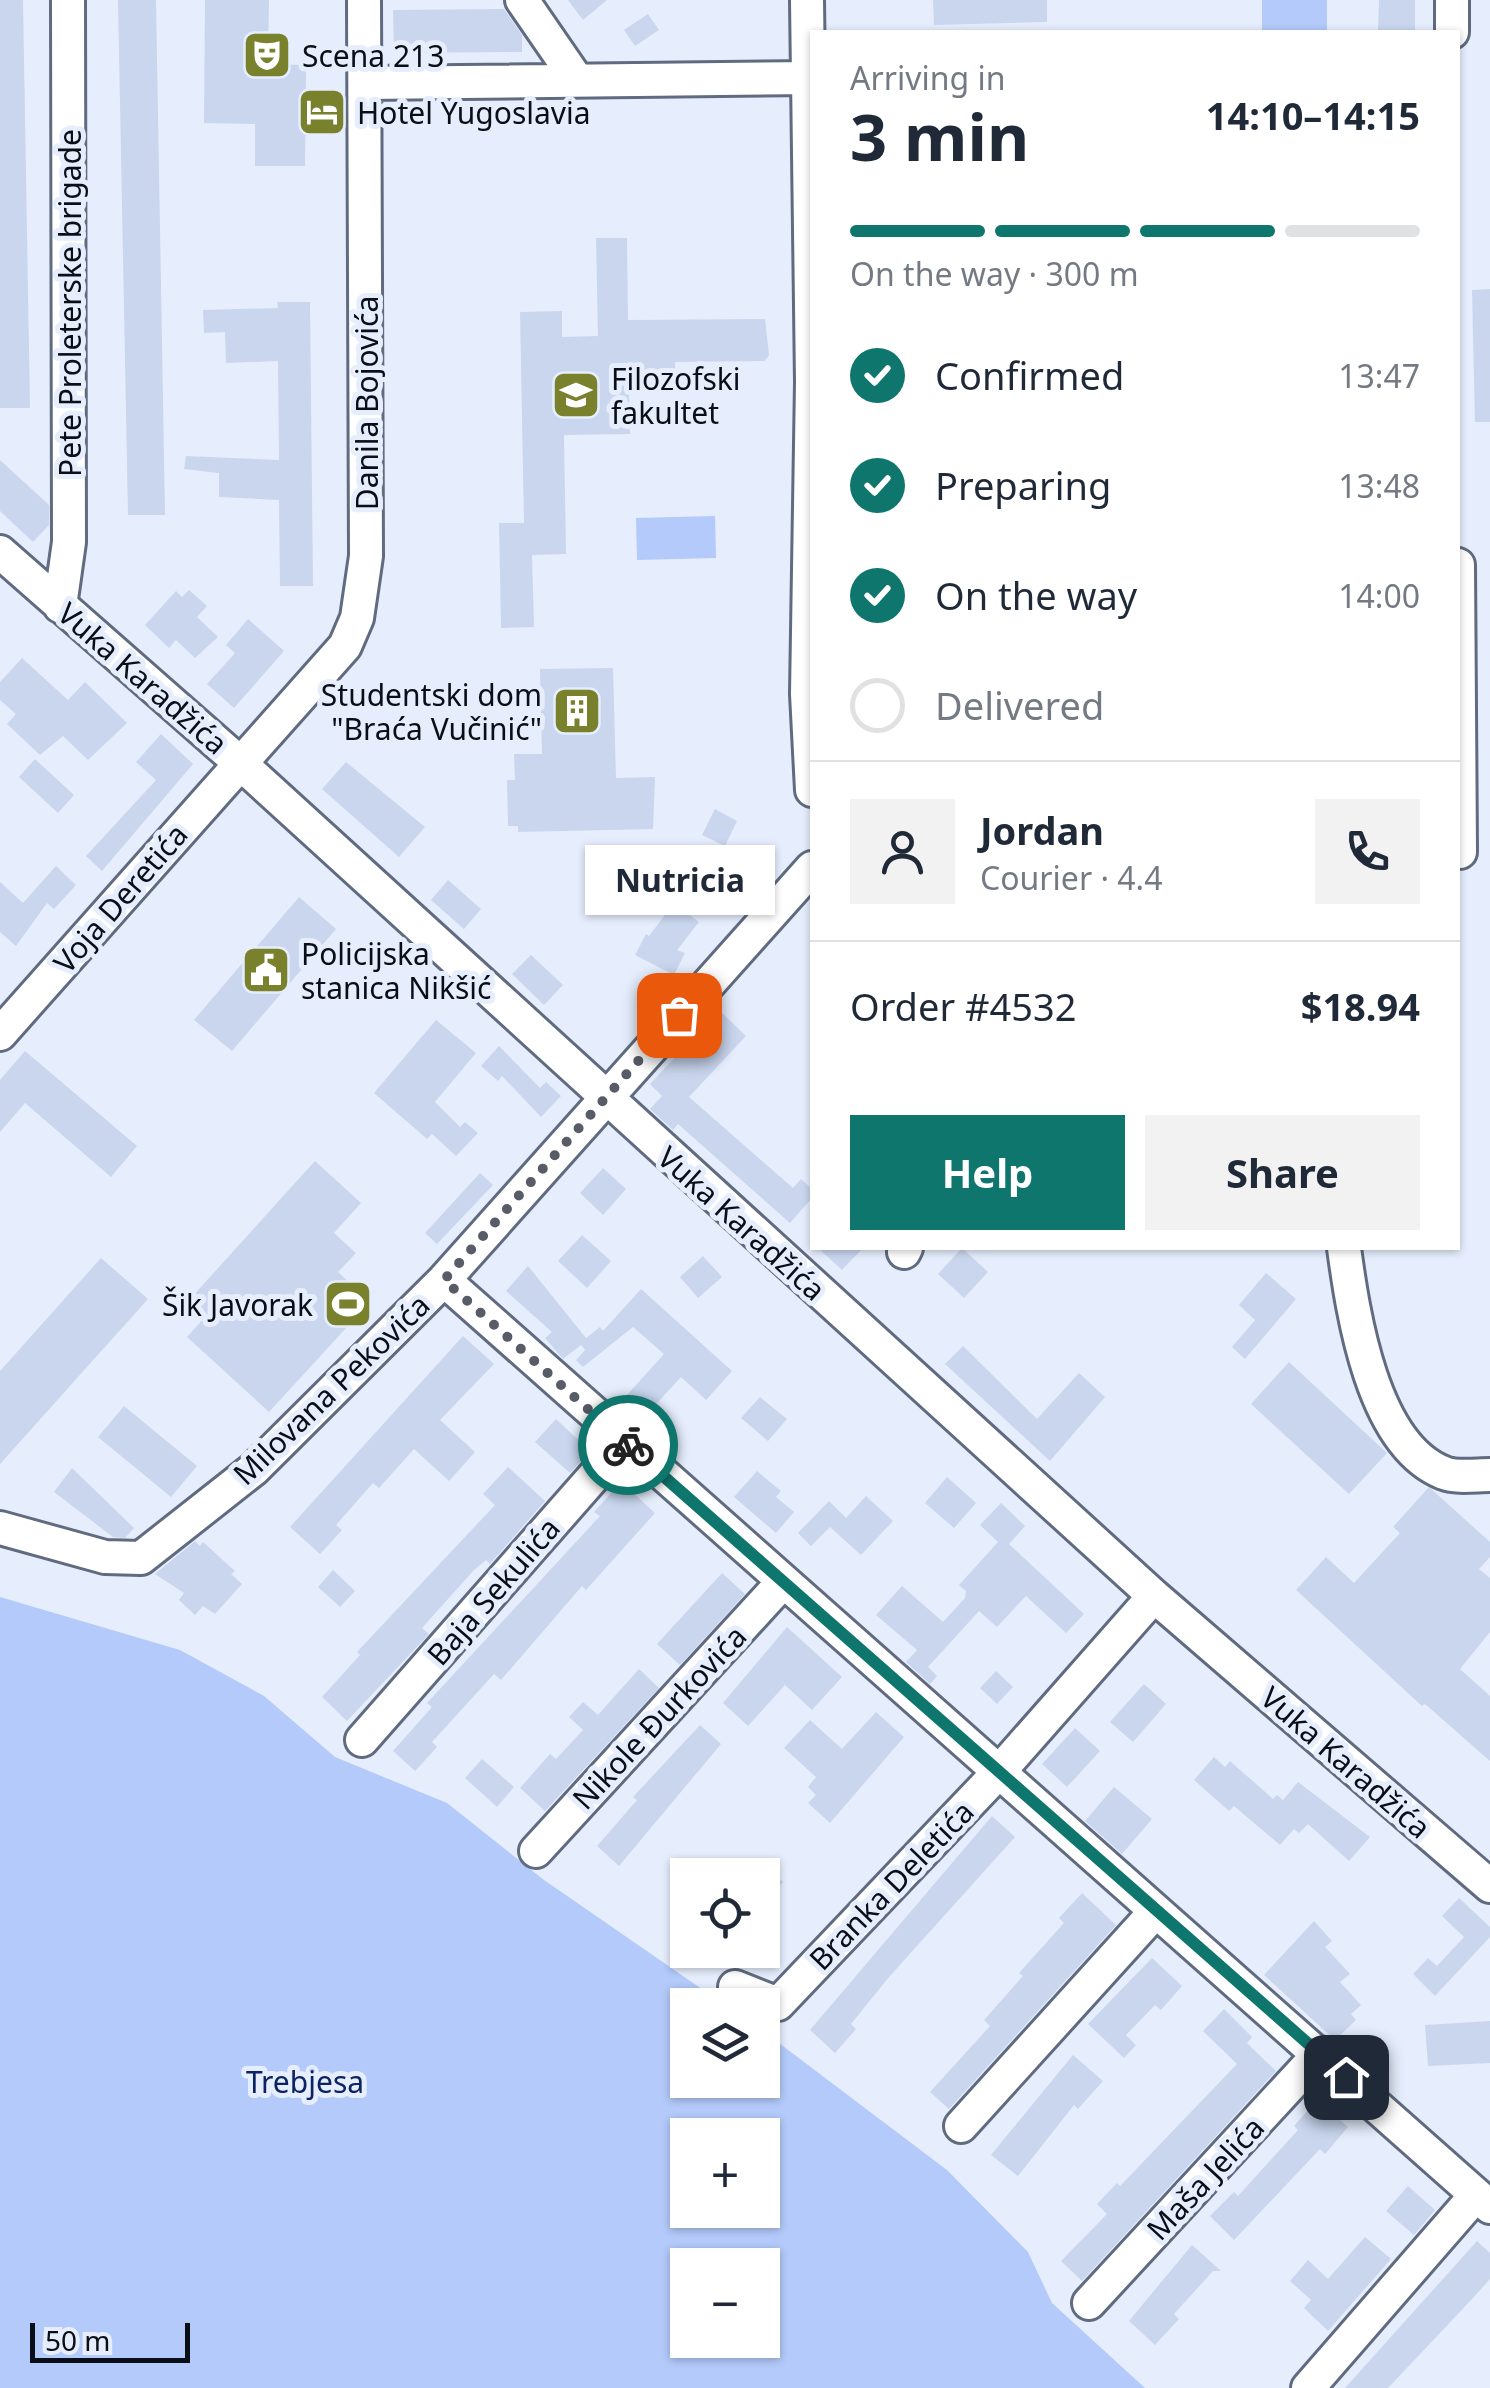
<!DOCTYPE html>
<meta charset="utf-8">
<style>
body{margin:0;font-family:"Noto Sans",sans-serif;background:#f2f2f3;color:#1f2937;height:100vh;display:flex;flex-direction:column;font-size:38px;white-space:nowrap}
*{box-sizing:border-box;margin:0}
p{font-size:32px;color:#747a83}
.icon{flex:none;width:55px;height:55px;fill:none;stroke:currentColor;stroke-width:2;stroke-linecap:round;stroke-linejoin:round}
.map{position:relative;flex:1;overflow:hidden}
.side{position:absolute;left:810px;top:30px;width:650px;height:1220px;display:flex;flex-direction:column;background:#fff;border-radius:0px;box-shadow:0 2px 8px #0004}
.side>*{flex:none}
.buttons{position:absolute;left:670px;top:1858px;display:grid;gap:20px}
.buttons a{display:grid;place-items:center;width:110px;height:110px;border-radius:0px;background:#fff;box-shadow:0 2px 8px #0004;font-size:50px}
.scale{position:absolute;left:30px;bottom:25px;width:160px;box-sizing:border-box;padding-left:10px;border:5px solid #0a0e16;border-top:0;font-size:28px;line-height:35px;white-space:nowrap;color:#0a0e16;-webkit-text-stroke:8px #e6eefd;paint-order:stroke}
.pin{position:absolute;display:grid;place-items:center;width:85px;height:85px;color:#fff;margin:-42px;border-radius:20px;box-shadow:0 5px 15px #0006}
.courier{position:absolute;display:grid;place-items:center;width:100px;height:100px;margin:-50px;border:8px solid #0f766e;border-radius:50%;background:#fff;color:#222;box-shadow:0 2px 12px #0007}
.bubble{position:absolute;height:70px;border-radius:0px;background:#fff;box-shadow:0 2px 8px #0004;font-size:32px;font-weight:700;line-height:70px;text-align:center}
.head em{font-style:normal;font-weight:700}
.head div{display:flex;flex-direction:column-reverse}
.head{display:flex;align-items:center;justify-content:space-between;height:170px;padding:0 40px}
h1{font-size:65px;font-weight:700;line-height:75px}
.bar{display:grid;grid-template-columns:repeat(4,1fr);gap:15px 10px;align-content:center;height:120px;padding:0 40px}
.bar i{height:12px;border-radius:8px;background:#e0e1e3}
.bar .on{background:#0f766e}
.bar p{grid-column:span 4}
.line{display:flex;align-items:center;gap:25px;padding:0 40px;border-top:2px solid #e0e1e3}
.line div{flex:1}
.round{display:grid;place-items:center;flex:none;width:105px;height:105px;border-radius:0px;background:#f2f2f3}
ol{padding:0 40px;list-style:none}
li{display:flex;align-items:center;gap:30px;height:110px}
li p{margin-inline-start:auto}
li .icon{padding:10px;border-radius:50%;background:#0f766e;color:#fff;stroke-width:4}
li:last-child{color:#747a83}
li i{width:55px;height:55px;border:5px solid #e0e1e3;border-radius:50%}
.button{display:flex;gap:20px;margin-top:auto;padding:20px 40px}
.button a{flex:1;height:115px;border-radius:0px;background:#0f766e;color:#fff;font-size:40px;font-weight:700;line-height:115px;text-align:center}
.button a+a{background:#f2f2f3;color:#1f2937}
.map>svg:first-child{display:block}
.green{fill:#b3cafa;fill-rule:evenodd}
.building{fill:#c9d6ee}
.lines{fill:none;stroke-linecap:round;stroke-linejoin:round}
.minor-casing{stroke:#606b80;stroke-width:38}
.minor{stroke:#fff;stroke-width:32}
.done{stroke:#575c67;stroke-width:10;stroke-dasharray:0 18}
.route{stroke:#0f766e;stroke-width:12}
.labels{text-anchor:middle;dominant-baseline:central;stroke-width:10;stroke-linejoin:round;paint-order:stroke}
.poi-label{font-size:30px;fill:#0a0e16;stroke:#e6eefd;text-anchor:start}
.street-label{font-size:30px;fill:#0a0e16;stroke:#e6eefd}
.park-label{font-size:30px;fill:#0b2363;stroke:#e6eefd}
</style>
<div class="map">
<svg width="1490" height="2388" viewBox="0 0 1490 2388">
<rect width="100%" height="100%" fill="#e6eefd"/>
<path class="green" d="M 1262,0 L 1327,0 L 1327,32 L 1262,32 Z
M 715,516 L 716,558 L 637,560 L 636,518 Z
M 0,1597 L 180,1650 L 264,1696 L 335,1757 L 447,1803 L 544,1880 L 725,2005 L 688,2005 L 688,2080 L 762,2080 L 763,2031 L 947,2170 L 1028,2252 L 1052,2303 L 1145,2388 L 0,2388 ZM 688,2135 L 762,2135 L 762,2210 L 688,2210 ZM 688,2265 L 762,2265 L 762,2340 L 688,2340 Z"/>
<path class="building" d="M 0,0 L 23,0 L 30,408 L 0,408 Z
M 118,0 L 156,0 L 165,515 L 128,515 Z
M 205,0 L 269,0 L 268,64 L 306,65 L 305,166 L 255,166 L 255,124 L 204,123 Z
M 568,0 L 607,0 L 583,20 Z
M 933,0 L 1047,0 L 1047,22 L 934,25 Z
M 1379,0 L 1415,0 L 1415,32 L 1378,32 Z
M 504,9 L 522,35 L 522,52 L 394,53 L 393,10 Z
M 648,14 L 659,30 L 635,46 L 624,30 Z
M 596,238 L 627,238 L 628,320 L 765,319 L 769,355 L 765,361 L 675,362 L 676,391 L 629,391 L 630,434 L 564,435 L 566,554 L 532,555 L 534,627 L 501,628 L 499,523 L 524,523 L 520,312 L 562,311 L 562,337 L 598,336 Z
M 1490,289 L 1490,422 L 1475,422 L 1472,290 Z
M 277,302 L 310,302 L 313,586 L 280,586 L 279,500 L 219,497 L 219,473 L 184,469 L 186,456 L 279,460 L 278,361 L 226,363 L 225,332 L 204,333 L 203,310 L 278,308 Z
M 0,460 L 49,505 L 49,525 L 33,542 L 0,511 Z
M 189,590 L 207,606 L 197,617 L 218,637 L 195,658 L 176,640 L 169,648 L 145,625 L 176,591 L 182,597 Z
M 248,619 L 284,651 L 234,708 L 207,684 L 235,653 L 226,645 Z
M 22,658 L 68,700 L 85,682 L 127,723 L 88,760 L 63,736 L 40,755 L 7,724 L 16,714 L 0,700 L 0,682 Z
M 613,668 L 616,778 L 655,777 L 653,829 L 518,832 L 518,826 L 508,826 L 507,780 L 515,780 L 514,754 L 542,754 L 540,669 Z
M 161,734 L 193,764 L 102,871 L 86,856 L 156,780 L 136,762 Z
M 35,759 L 74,795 L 58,813 L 19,777 Z
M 346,762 L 425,827 L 399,857 L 322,789 Z
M 715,809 L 737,821 L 725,846 L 702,835 Z
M 56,866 L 76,885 L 54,909 L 47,903 L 16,946 L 0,932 L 0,882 L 23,903 Z
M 448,880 L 481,909 L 464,929 L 431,900 Z
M 299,897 L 336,929 L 232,1051 L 194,1020 Z
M 674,903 L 699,922 L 677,950 L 685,953 L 674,975 L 635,955 L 646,934 L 649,936 Z
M 531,955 L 563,985 L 544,1005 L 512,974 Z
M 719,1010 L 746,1036 L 689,1097 L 793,1188 L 801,1179 L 812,1189 L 812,1198 L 790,1223 L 678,1124 L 673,1130 L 650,1109 L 662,1096 L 650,1084 Z
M 436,1020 L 476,1053 L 435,1102 L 460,1127 L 465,1122 L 478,1133 L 456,1156 L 432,1134 L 427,1139 L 374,1093 Z
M 499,1046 L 540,1088 L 546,1082 L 561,1096 L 541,1117 L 502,1076 L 498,1081 L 481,1066 Z
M 25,1051 L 137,1146 L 111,1177 L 25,1103 L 0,1132 L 0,1080 Z
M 315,1161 L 361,1203 L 334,1233 L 356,1253 L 338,1272 L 370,1302 L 269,1412 L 187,1337 L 207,1315 L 190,1299 Z
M 603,1168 L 626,1189 L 603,1215 L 580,1193 Z
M 480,1173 L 493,1185 L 437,1244 L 425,1233 Z
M 582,1235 L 611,1261 L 587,1288 L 558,1261 Z
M 818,1248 L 863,1248 L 842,1270 Z
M 962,1248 L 988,1272 L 964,1298 L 938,1274 Z
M 703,1256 L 722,1277 L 698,1298 L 680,1277 Z
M 101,1258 L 148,1299 L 0,1464 L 0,1371 Z
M 528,1266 L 586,1338 L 600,1327 L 603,1331 L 641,1289 L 732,1371 L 706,1400 L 681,1377 L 638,1424 L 618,1405 L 664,1354 L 633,1327 L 583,1367 L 576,1360 L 585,1350 L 581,1345 L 563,1359 L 545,1338 L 552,1332 L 506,1291 Z
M 1266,1273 L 1296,1299 L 1245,1359 L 1232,1347 L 1255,1320 L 1239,1305 Z
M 463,1336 L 494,1364 L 440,1420 L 475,1452 L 449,1481 L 414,1449 L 379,1488 L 373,1483 L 336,1525 L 342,1530 L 320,1554 L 290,1527 Z
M 963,1346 L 1037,1419 L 1079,1373 L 1105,1397 L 1050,1461 L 945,1364 Z
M 1289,1362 L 1387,1453 L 1349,1494 L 1251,1404 Z
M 760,1397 L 787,1419 L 768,1441 L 741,1418 Z
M 124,1406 L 197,1466 L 171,1497 L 98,1437 Z
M 556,1419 L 590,1451 L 570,1473 L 535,1442 Z
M 508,1467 L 545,1501 L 490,1564 L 486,1560 L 474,1570 L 422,1628 L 429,1634 L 347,1721 L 322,1697 L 360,1655 L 357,1652 L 495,1505 L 483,1494 Z
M 72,1468 L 134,1528 L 125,1538 L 113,1537 L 54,1492 Z
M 757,1471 L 781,1491 L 776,1497 L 794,1512 L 776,1533 L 734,1497 Z
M 947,1477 L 976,1503 L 954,1528 L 925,1503 Z
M 621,1482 L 655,1513 L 586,1590 L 582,1586 L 501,1680 L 494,1674 L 432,1742 L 437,1747 L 415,1771 L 393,1751 L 432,1707 L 427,1703 L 600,1516 L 594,1512 Z
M 1429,1487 L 1490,1542 L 1490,1557 L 1479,1569 L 1490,1578 L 1490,1632 L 1460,1669 L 1490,1696 L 1490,1761 L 1425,1704 L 1422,1706 L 1296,1590 L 1326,1557 L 1354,1583 L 1400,1533 L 1393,1527 Z
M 866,1496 L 893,1521 L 861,1555 L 830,1527 L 811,1546 L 798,1533 L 829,1501 L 846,1518 Z
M 1001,1503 L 1025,1526 L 1009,1544 L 1084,1614 L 1066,1633 L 1026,1596 L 997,1627 L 979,1611 L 928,1667 L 937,1676 L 930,1684 L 906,1662 L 917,1650 L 876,1615 L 902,1586 L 943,1622 L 965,1598 L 966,1591 L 959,1585 L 998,1542 L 980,1525 Z
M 195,1541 L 200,1546 L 203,1542 L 235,1571 L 231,1574 L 242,1584 L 215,1614 L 203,1606 L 195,1615 L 179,1600 L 184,1593 L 155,1574 Z
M 333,1570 L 355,1591 L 340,1607 L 318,1587 Z
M 722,1573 L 745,1594 L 680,1665 L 657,1644 Z
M 787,1627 L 842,1677 L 812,1710 L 785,1685 L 748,1726 L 723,1703 Z
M 639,1669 L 659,1688 L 545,1811 L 520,1788 L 550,1754 L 556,1759 L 583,1730 L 569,1717 L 583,1702 L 598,1715 Z
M 996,1671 L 1013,1687 L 997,1704 L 980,1688 Z
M 1144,1684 L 1166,1704 L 1133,1742 L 1110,1722 Z
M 876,1712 L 904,1737 L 830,1823 L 808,1803 L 816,1795 L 808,1787 L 816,1777 L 784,1748 L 810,1720 L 842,1749 Z
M 700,1725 L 721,1744 L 619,1866 L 597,1846 L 637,1800 L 633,1797 Z
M 1075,1728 L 1100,1751 L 1067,1787 L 1042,1764 Z
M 1214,1757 L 1225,1767 L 1230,1761 L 1273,1799 L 1277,1795 L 1283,1800 L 1298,1782 L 1370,1837 L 1349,1861 L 1308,1824 L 1299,1833 L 1294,1829 L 1280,1845 L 1234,1806 L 1229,1811 L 1194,1780 Z
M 482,1759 L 514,1787 L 497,1807 L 465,1778 Z
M 1114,1787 L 1152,1819 L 1122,1854 L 1085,1821 Z
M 992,1816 L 1015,1837 L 889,1977 L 851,2024 L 856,2029 L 835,2053 L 810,2030 Z
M 762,1864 L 783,1882 L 762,1905 Z
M 1082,1893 L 1116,1925 L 949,2109 L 930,2092 L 990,2026 L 984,2020 L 1023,1976 L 1019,1973 L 1064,1923 L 1059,1918 Z
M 1459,1898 L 1490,1927 L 1490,1937 L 1435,1996 L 1413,1974 L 1428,1958 L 1437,1966 L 1464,1937 L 1442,1916 Z
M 1314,1921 L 1332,1941 L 1325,1947 L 1350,1974 L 1340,1982 L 1361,2005 L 1351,2014 L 1356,2020 L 1335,2040 L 1264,1975 Z
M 1152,1958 L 1182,1986 L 1161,2010 L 1155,2005 L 1126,2035 L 1136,2045 L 1124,2058 L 1088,2024 Z
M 1224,2009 L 1252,2037 L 1247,2043 L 1276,2071 L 1082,2281 L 1061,2261 L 1107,2214 L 1097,2204 L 1117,2183 L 1120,2186 L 1237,2064 L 1203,2031 Z
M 1490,2021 L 1490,2063 L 1428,2066 L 1425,2025 Z
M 1073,2055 L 1103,2081 L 1078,2109 L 1074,2105 L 1018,2176 L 991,2155 Z
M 1317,2100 L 1348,2127 L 1325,2154 L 1320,2149 L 1234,2240 L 1210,2216 L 1234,2192 L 1238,2196 L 1298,2130 L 1294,2126 Z
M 1408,2186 L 1435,2210 L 1414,2235 L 1386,2211 Z
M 1365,2237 L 1391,2259 L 1328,2331 L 1304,2308 L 1311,2300 L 1290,2281 L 1308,2260 L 1328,2279 Z
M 1477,2241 L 1490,2253 L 1490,2279 L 1473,2298 L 1388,2388 L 1345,2388 Z
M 1192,2245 L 1221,2271 L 1213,2271 L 1174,2314 L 1179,2319 L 1155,2345 L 1129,2321 Z"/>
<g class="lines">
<g class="minor-casing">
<path id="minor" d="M 522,0 L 577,80
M 807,0 L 812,382 L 807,694 L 812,790
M 1452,0 L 1452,32
M 365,83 L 812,78
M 0,552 L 240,763 L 1154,1596 L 1490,1886
M 1458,565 L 1460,852
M 60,606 L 69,542 L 68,0
M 0,1034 L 345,646 L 357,618 L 366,556 L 364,0
M 1344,1248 C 1353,1314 1372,1445 1444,1473 C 1456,1478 1476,1475 1490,1475
M 904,1252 L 906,1248
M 444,1280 L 1490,2207
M 0,1528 L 105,1557 L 141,1558 L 254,1469 L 444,1280 L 812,868
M 362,1740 L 625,1441
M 536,1851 L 782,1583
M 735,1987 L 778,2004 L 998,1773 L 1154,1596
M 961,2126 L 1155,1912
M 1089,2303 L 1320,2053
M 1308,2388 L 1476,2195"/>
</g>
<use href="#minor" class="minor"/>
</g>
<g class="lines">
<path class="done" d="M 628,1445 L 444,1280 L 679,1015"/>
<path class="route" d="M 628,1445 L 1346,2077"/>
</g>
<defs>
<g id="theatre-square" transform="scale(2.5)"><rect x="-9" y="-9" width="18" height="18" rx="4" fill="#79812d" stroke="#e6eefd"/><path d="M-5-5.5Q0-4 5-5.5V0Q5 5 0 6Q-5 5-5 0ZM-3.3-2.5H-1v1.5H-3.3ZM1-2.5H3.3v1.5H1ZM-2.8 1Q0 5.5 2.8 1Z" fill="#fff"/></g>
<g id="hotel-square" transform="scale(2.5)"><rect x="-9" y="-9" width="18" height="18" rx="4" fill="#79812d" stroke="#e6eefd"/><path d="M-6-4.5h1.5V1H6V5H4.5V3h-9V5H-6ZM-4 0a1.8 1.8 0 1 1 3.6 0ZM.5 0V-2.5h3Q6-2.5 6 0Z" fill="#fff"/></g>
<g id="university-square" transform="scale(2.5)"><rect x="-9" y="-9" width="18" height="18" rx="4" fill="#79812d" stroke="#e6eefd"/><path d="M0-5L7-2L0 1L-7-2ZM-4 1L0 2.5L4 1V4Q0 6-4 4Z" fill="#fff"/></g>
<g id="building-square" transform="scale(2.5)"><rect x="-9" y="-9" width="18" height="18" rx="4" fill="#79812d" stroke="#e6eefd"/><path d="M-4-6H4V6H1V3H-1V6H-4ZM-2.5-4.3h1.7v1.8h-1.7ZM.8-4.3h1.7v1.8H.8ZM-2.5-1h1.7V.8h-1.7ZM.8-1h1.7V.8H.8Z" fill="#fff"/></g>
<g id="civic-square" transform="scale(2.5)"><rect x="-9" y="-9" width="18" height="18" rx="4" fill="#79812d" stroke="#e6eefd"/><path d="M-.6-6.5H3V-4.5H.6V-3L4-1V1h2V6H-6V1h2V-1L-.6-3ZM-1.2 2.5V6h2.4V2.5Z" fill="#fff"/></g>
<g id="stadium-square" transform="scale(2.5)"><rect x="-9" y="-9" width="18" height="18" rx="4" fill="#79812d" stroke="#e6eefd"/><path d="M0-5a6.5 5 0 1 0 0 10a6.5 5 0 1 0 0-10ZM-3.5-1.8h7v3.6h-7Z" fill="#fff"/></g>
</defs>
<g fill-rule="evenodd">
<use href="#theatre-square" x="267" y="55"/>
<use href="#hotel-square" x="322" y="112"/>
<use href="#university-square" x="576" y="395"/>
<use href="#building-square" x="577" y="711"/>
<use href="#civic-square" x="266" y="970"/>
<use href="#stadium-square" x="348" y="1304"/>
</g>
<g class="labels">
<g class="poi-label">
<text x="302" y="55">Scena 213</text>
<text x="357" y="112">Hotel Yugoslavia</text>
<text x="611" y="378">Filozofski<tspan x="611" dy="34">fakultet</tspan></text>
<text x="542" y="694" text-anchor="end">Studentski dom<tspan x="542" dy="34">"Braća Vučinić"</tspan></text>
<text x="301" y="953">Policijska<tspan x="301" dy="34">stanica Nikšić</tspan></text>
<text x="313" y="1304" text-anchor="end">Šik Javorak</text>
</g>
<g class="street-label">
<text transform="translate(69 303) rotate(-90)">Pete Proleterske brigade</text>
<text transform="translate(366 403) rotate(-90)">Danila Bojovića</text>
<text transform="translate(143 678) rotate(41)">Vuka Karadžića</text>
<text transform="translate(120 898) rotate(-49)">Voja Deretića</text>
<text transform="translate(742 1223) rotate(42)">Vuka Karadžića</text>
<text transform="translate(331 1389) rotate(-44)">Milovana Pekovića</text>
<text transform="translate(493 1591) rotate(-49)">Baja Sekulića</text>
<text transform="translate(659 1717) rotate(-47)">Nikole Đurkovića</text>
<text transform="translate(1346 1762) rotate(41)">Vuka Karadžića</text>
<text transform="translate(891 1885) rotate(-46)">Branka Deletića</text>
<text transform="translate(1205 2178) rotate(-47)">Maša Jelića</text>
</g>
<g class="park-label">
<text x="305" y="2081">Trebjesa</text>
</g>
</g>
</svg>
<div class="buttons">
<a><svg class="icon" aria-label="locate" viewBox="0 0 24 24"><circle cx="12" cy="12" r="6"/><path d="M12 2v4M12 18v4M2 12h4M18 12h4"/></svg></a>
<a><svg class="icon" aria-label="layers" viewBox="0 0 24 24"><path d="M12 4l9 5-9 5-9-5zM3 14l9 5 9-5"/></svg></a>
<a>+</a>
<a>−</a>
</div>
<div class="scale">50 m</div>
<div class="pin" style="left:679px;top:1015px;background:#ea580c"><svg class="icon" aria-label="bag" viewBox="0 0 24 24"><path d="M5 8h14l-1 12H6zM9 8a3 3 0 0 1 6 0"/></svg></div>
<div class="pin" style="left:1346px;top:2077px;background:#1f2937"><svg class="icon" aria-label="home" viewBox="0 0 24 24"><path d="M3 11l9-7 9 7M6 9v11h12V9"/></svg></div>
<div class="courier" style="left:628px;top:1445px"><svg class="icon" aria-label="bike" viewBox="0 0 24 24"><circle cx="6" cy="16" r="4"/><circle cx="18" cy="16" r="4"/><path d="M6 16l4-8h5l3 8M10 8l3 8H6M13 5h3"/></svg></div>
<div class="bubble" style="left:585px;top:845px;width:190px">Nutricia</div>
<section class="side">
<div class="head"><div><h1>3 min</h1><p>Arriving in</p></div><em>14:10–14:15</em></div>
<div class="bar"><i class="on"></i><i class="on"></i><i class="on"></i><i></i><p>On the way · 300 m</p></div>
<ol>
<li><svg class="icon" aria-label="check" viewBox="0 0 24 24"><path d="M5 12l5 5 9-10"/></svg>Confirmed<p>13:47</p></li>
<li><svg class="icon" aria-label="check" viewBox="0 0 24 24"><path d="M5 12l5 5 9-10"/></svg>Preparing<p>13:48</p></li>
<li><svg class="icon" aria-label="check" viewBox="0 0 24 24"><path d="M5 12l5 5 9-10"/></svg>On the way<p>14:00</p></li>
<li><i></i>Delivered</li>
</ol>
<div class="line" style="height:180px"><a class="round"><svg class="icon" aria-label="person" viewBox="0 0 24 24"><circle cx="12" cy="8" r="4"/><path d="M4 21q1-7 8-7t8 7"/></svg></a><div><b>Jordan</b><p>Courier · 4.4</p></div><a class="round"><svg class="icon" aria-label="phone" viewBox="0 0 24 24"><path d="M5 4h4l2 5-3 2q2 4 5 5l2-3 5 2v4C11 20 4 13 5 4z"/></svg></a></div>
<div class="line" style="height:130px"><div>Order #4532</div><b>$18.94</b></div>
<div class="button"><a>Help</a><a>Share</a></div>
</section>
</div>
